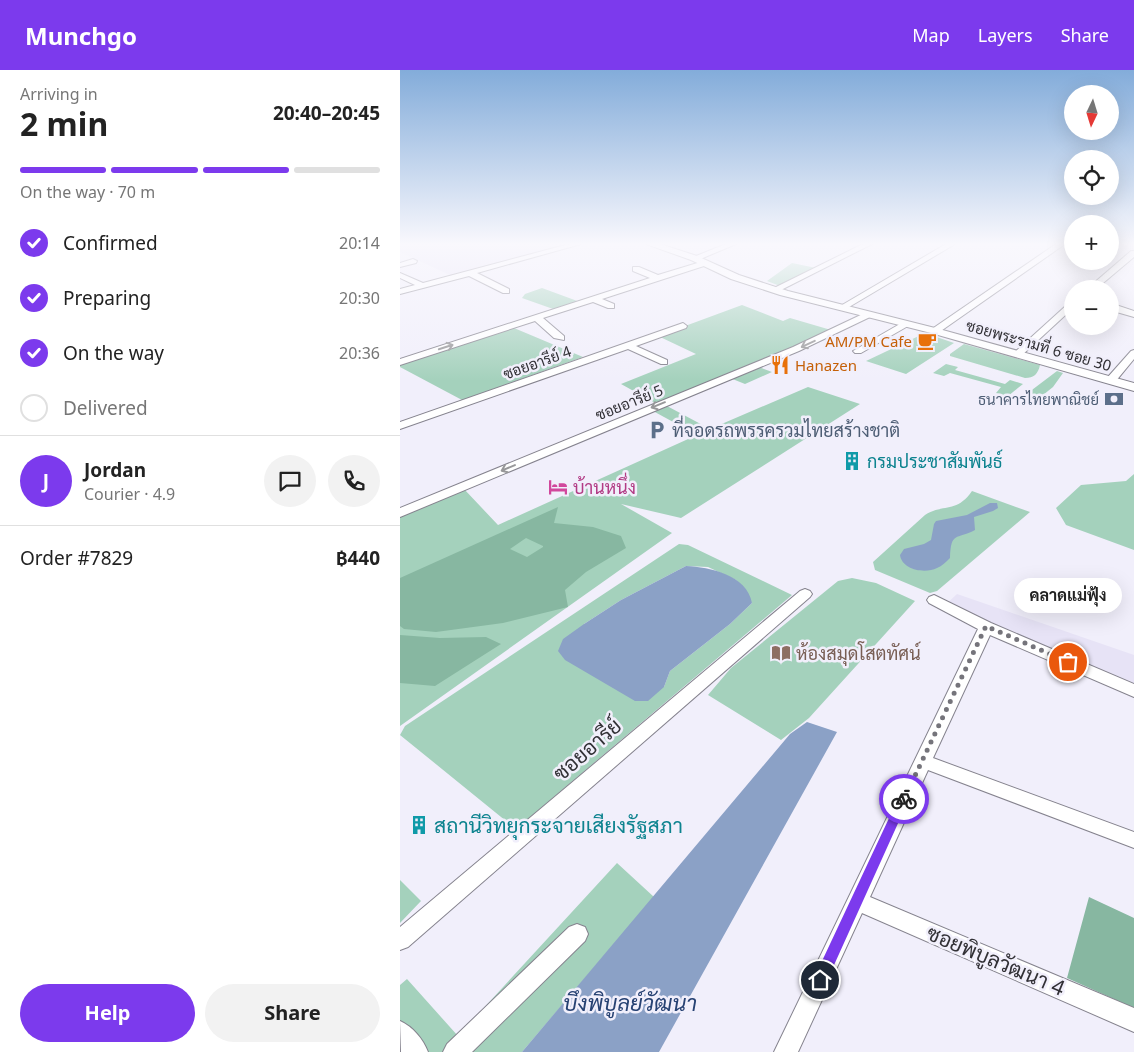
<!DOCTYPE html>
<meta charset="utf-8">
<style>
body{margin:0;font-family:"Noto Sans",Sarabun,sans-serif;background:#f2f2f2;color:#222;height:100vh;display:flex;flex-direction:column;font-size:19px;white-space:nowrap}
*{box-sizing:border-box;margin:0}
p{font-size:16px;color:#767676}
.icon{flex:none;width:28px;height:28px;fill:none;stroke:currentColor;stroke-width:2;stroke-linecap:round;stroke-linejoin:round}
.map{position:relative;flex:1;overflow:hidden}
.drawer{display:flex;flex-direction:column;background:#fff;width:400px}
.drawer>*{flex:none}
.needle{width:32px;rotate:184deg}
.buttons{position:absolute;left:664px;top:15px;display:grid;gap:10px}
.buttons a{display:grid;place-items:center;width:55px;height:55px;border-radius:50%;background:#fff;box-shadow:0 5px 20px #0002;font-size:25px}
.pin{position:absolute;display:grid;place-items:center;width:42px;height:42px;color:#fff;margin:-21px;border:2px solid #fff;border-radius:50%;box-shadow:0 1px 5px #0007}
.courier{position:absolute;display:grid;place-items:center;width:50px;height:50px;margin:-25px;border:4px solid #7c3aed;border-radius:50%;background:#fff;color:#222;box-shadow:0 1px 6px #0007}
.bubble{position:absolute;height:35px;border-radius:18px;background:#fff;box-shadow:0 5px 20px #0002;font-size:16px;font-weight:700;line-height:35px;text-align:center}
.overview em{font-style:normal;font-weight:700}
.overview div{display:flex;flex-direction:column-reverse}
.overview{display:flex;align-items:center;justify-content:space-between;height:85px;padding:0 20px}
h1{font-size:32px;font-weight:700;line-height:38px}
.bar{display:grid;grid-template-columns:repeat(4,1fr);gap:8px 5px;align-content:center;height:60px;padding:0 20px}
.bar i{height:6px;border-radius:4px;background:#e0e0e0}
.bar .active{background:#7c3aed}
.bar p{grid-column:span 4}
.line{display:flex;align-items:center;gap:12px;padding:0 20px;border-top:1px solid #e0e0e0}
.line div{flex:1}
.round{display:grid;place-items:center;flex:none;width:52px;height:52px;border-radius:26px;background:#f2f2f2}
ol{padding:0 20px;list-style:none}
li{display:flex;align-items:center;gap:15px;height:55px}
li p{margin-inline-start:auto}
li .icon{padding:5px;border-radius:50%;background:#7c3aed;color:#fff;stroke-width:4}
li:last-child{color:#767676}
li i{width:28px;height:28px;border:2px solid #e0e0e0;border-radius:50%}
.action{display:flex;gap:10px;margin-top:auto;padding:10px 20px}
.action a{flex:1;height:58px;border-radius:30px;background:#7c3aed;color:#fff;font-size:20px;font-weight:700;line-height:58px;text-align:center}
.action a+a{background:#f2f2f2;color:#222}
header{display:flex;align-items:center;gap:30px;box-sizing:border-box;height:70px;padding:0 25px;background:#7c3aed;color:#fff}
header strong{font-size:24px}
nav{display:flex;gap:28px;margin-inline-start:auto;font-size:18px}
main{display:flex;flex:1;min-height:0}
.map>svg:first-child{display:block}
.built{fill:#e7e3f6}
.green{fill:#a4d1bc;fill-rule:evenodd}
.forest{fill:#87b7a1;fill-rule:evenodd}
.water{fill:#8ba1c6}
.lines{fill:none;stroke-linecap:round;stroke-linejoin:round}
.minor-casing{stroke:#85838e;stroke-width:2}
.tertiary-casing{stroke:#85838e;stroke-width:2}
.minor{fill:#fff;fill-rule:evenodd}
.tertiary{fill:#fff;fill-rule:evenodd}
.oneway{stroke:#98989a}
.route{fill:#7c3aed}
.done{stroke:#75747b;stroke-width:5;stroke-dasharray:0 9}
.labels{text-anchor:middle;dominant-baseline:central;stroke-width:5;stroke-linejoin:round;paint-order:stroke}
.far-food-label{font-size:15px;fill:#c56008;stroke:#f1effb;text-anchor:end}
.far-street-label{font-size:15px;fill:#323136;stroke:#f1effb}
.far-service-label{font-size:15px;fill:#4e5e75;stroke:#f1effb;text-anchor:end}
.service-label{font-size:18px;fill:#4e5e75;stroke:#f1effb;text-anchor:start}
.culture-label{font-size:18px;fill:#0d838f;stroke:#f1effb;text-anchor:start}
.hotel-label{font-size:18px;fill:#b23c85;stroke:#f1effb;text-anchor:start}
.education-label{font-size:18px;fill:#785e54;stroke:#f1effb;text-anchor:start}
.near-street-label{font-size:21px;fill:#323136;stroke:#f1effb}
.near-culture-label{font-size:21px;fill:#0d838f;stroke:#f1effb;text-anchor:start}
.near-water-label{font-size:22px;font-style:italic;fill:#274273;stroke:#f1effb}
</style>
<header>
<strong>Munchgo</strong>
<nav><a>Map</a><a>Layers</a><a>Share</a></nav>
</header>
<main>
<section class="drawer">
<div class="overview"><div><h1>2 min</h1><p>Arriving in</p></div><em>20:40–20:45</em></div>
<div class="bar"><i class="active"></i><i class="active"></i><i class="active"></i><i></i><p>On the way · 70 m</p></div>
<ol>
<li><svg class="icon" aria-label="check" viewBox="0 0 24 24"><path d="M5 12l5 5 9-10"/></svg>Confirmed<p>20:14</p></li>
<li><svg class="icon" aria-label="check" viewBox="0 0 24 24"><path d="M5 12l5 5 9-10"/></svg>Preparing<p>20:30</p></li>
<li><svg class="icon" aria-label="check" viewBox="0 0 24 24"><path d="M5 12l5 5 9-10"/></svg>On the way<p>20:36</p></li>
<li><i></i>Delivered</li>
</ol>
<div class="line" style="height:90px"><b class="round" style="background:#7c3aed;color:#fff">J</b><div><b>Jordan</b><p>Courier · 4.9</p></div><a class="round"><svg class="icon" aria-label="chat" viewBox="0 0 24 24"><path d="M4 5h16v11H9l-5 4z"/></svg></a><a class="round"><svg class="icon" aria-label="phone" viewBox="0 0 24 24"><path d="M5 4h4l2 5-3 2q2 4 5 5l2-3 5 2v4C11 20 4 13 5 4z"/></svg></a></div>
<div class="line" style="height:65px"><div>Order #7829</div><b>฿440</b></div>
<div class="action"><a>Help</a><a>Share</a></div>
</section>
<div class="map">
<svg width="734" height="982" viewBox="0 0 734 982">
<rect width="100%" height="100%" fill="#f1effb"/>
<path class="built" d="M 0,174 L 170,174 L 52,206 L 0,182 Z
M 557,524 L 734,585 L 734,622 L 543,537 Z"/>
<path class="green" d="M 392,193 L 416,198 L 380,216 L 367,211 Z
M 142,218 L 180,232 L 156,240 L 122,228 L 125,224 Z
M 342,235 L 383,251 L 390,248 L 431,260 L 408,272 L 257,334 L 221,314 L 296,284 L 258,266 Z
M 114,258 L 183,287 L 62,330 L 0,297 L 0,294 Z
M 525,263 L 554,273 L 506,304 L 466,291 Z
M 564,274 L 640,295 C 638,304 634,308 625,308 L 550,286 L 550,284 Z
M 546,294 L 558,297 L 555,300 L 605,314 L 610,310 L 623,314 L 608,326 L 596,323 L 601,317 L 550,303 L 544,306 L 533,303 Z
M 359,297 L 372,302 L 345,314 L 330,308 Z
M 657,301 L 663,303 L 653,317 L 633,333 L 621,331 L 620,329 Z
M 408,317 L 460,334 L 281,448 L 221,434 L 272,463 L 0,656 L 0,447 L 64,419 L 98,455 L 297,365 L 253,341 L 267,336 L 310,359 Z
M 734,404 L 734,480 L 666,455 L 656,438 L 681,415 L 726,411 Z
M 572,421 L 630,442 L 537,521 L 530,523 L 475,500 L 473,492 L 525,445 C 544,433 556,444 572,421 Z
M 279,474 L 288,475 L 392,525 L 116,759 L 0,665 L 5,656 ZM 286,496 L 308,497 L 336,510 L 352,533 L 330,554 L 270,601 L 264,617 L 184,554 L 221,530 Z
M 452,508 L 476,513 L 515,531 L 409,648 L 381,670 L 308,625 L 331,598 L 438,511 Z
M 217,793 L 254,827 L 122,982 L 0,982 L 0,915 L 7,909 L 58,966 Z
M 0,810 L 21,831 L 0,853 Z"/>
<path class="forest" d="M 158,437 L 154,453 L 193,457 L 221,466 L 226,478 L 186,502 L 165,520 L 168,537 L 103,553 L 36,562 L 4,559 L 0,556 L 0,508 ZM 126,468 L 143,476 L 143,477 L 127,487 L 110,479 Z
M 0,565 L 40,568 L 86,567 L 101,574 L 35,616 L 0,613 Z
M 689,827 L 734,848 L 734,938 L 667,908 Z"/>
<path class="water" d="M 590,433 L 597,433 L 598,438 L 593,441 L 574,447 L 575,460 C 556,470 551,461 550,488 C 546,492 542,496 537,498 C 525,504 502,500 500,485 L 504,479 L 524,474 L 531,470 L 534,454 L 536,451 L 567,445 Z
M 286,496 C 310,497 347,505 352,533 L 330,554 L 270,601 L 264,617 L 248,631 L 235,631 L 165,590 L 158,581 L 163,569 L 184,554 L 221,530 Z
M 407,652 L 437,662 L 259,982 L 122,982 L 390,664 Z"/>
<g class="lines">
<g class="minor-casing">
<path id="minor" d="M 169,174 L 181,174 L 77,203 L 109,219 L 109,223 L 103,223 L 69,206 L 0,224 L 0,219 L 15,215 L 0,208 L 0,203 L 23,213 Z
M 326,174 L 336,174 L 298,190 L 291,188 Z
M 463,174 L 472,174 L 377,222 L 370,220 Z
M 546,174 L 555,174 L 444,240 L 437,238 Z
M 656,174 L 665,174 L 538,263 L 532,263 L 532,259 Z
M 731,181 L 734,181 L 734,187 L 696,219 L 687,219 Z
M 13,189 L 17,191 L 16,193 L 0,197 L 0,193 Z
M 304,191 L 308,193 L 307,195 L 202,229 L 214,234 L 214,238 L 208,238 L 193,232 L 143,248 L 164,266 L 164,270 L 154,268 L 135,251 L 0,295 L 0,289 L 250,208 L 233,201 L 233,197 L 239,197 L 258,205 Z
M 669,233 L 672,233 L 672,239 L 621,286 L 615,286 L 615,282 Z
M 710,233 L 734,241 L 734,247 L 713,241 L 710,238 Z
M 467,242 L 471,245 L 470,247 L 399,281 L 0,447 L 0,438 L 393,277 Z
M 505,251 L 508,252 L 508,256 L 461,283 L 455,283 L 453,281 Z
M 283,253 L 287,256 L 286,258 L 236,276 L 267,290 L 267,294 L 261,294 L 228,279 L 0,359 L 0,352 Z
M 734,280 L 734,289 L 715,312 L 707,312 L 707,308 L 731,281 Z
M 405,519 L 410,521 L 412,524 L 410,527 L 8,877 L 0,880 L 0,857 L 400,521 Z
M 534,525 L 591,553 L 734,614 L 734,627 L 590,565 L 533,688 L 734,762 L 734,778 L 528,700 L 470,827 L 734,938 L 734,962 L 462,843 L 398,982 L 374,982 L 578,559 L 529,533 L 527,530 L 529,527 Z
M 177,854 L 185,857 L 188,864 L 185,871 L 72,982 L 43,982 L 47,974 L 169,857 Z
M 0,951 C 13,957 23,969 28,982 L 1,982 Z"/>
</g>
<g class="tertiary-casing">
<path id="tertiary" d="M 246,174 L 260,174 L 297,186 L 339,205 L 388,221 L 539,259 L 734,313 L 734,321 L 531,263 L 380,225 L 331,209 L 291,190 Z"/>
</g>
<use href="#minor" class="minor"/>
<use href="#tertiary" class="tertiary"/>
</g>
<defs><path id="oneway-shaft" d="M-6 0H5M1.5-3L5.5 0L1.5 3" fill="none" stroke-width="1.6" stroke-linecap="round" stroke-linejoin="round" transform="scale(1.25)"/></defs>
<g class="oneway">
<use href="#oneway-shaft" transform="translate(408 274) rotate(155)"/>
<use href="#oneway-shaft" transform="translate(46 277) rotate(-18)"/>
<use href="#oneway-shaft" transform="translate(258 335) rotate(158)"/>
<use href="#oneway-shaft" transform="translate(108 398) rotate(157)"/>
</g>
<linearGradient id="sky" x2="0" y2="1"><stop stop-color="#83acda"/><stop offset="0.56" stop-color="#f9f8fd"/><stop offset="1" stop-color="#f9f8fd" stop-opacity="0"/></linearGradient>
<rect width="734" height="311" fill="url(#sky)"/>
<path class="route" d="M 504,725 L 509,729 L 425,915 L 420,917 L 415,915 L 413,910 L 415,906 L 498,729 Z"/>
<g class="lines">
<path class="done" d="M 504,729 L 586,556 L 668,592"/>
</g>
<defs>
<g id="cafe-bare" transform="scale(1.5)"><path d="M-5.5-4.5H6V0H3Q3 3.5 0 3.5H-2.5Q-5.5 3.5-5.5 0ZM3-3.2v2h1.7v-2ZM-6 4.5H4V6H-6Z" fill="#e8710a" stroke="#f1effb" stroke-width="2.5" paint-order="stroke"/></g>
<g id="restaurant-bare" transform="scale(1.5)"><path d="M-5-6h1v4h1v-4h1v4h1v-4h1v5L-1.5 .5V6h-2V.5L-5-1ZM5-6V6H3V1.5H1.5Q1.5-4 5-6Z" fill="#e8710a" stroke="#f1effb" stroke-width="2.5" paint-order="stroke"/></g>
<g id="bank-bare" transform="scale(1.5)"><path d="M-6-4H6V4H-6ZM0-2.3a2.3 2.3 0 1 0 0 4.6a2.3 2.3 0 1 0 0-4.6Z" fill="#5c6f8a" stroke="#f1effb" stroke-width="2.5" paint-order="stroke"/></g>
<g id="parking-bare" transform="scale(1.5)"><path d="M-3.5-5.5H1a3.5 3.5 0 0 1 0 7H-1V5.5H-3.5ZM-1-3.4V-.6H.8a1.4 1.4 0 0 0 0-2.8Z" fill="#5c6f8a" stroke="#f1effb" stroke-width="2.5" paint-order="stroke"/></g>
<g id="building-bare" transform="scale(1.5)"><path d="M-4-6H4V6H1V3H-1V6H-4ZM-2.5-4.3h1.7v1.8h-1.7ZM.8-4.3h1.7v1.8H.8ZM-2.5-1h1.7V.8h-1.7ZM.8-1h1.7V.8H.8Z" fill="#0f9aa8" stroke="#f1effb" stroke-width="2.5" paint-order="stroke"/></g>
<g id="hotel-bare" transform="scale(1.5)"><path d="M-6-4.5h1.5V1H6V5H4.5V3h-9V5H-6ZM-4 0a1.8 1.8 0 1 1 3.6 0ZM.5 0V-2.5h3Q6-2.5 6 0Z" fill="#d1479c" stroke="#f1effb" stroke-width="2.5" paint-order="stroke"/></g>
<g id="library-bare" transform="scale(1.5)"><path d="M-6-4Q-3-5.5-.7-3.5V5Q-3 3-6 4ZM6-4Q3-5.5 .7-3.5V5Q3 3 6 4Z" fill="#8d6e63" stroke="#f1effb" stroke-width="2.5" paint-order="stroke"/></g>
</defs>
<g fill-rule="evenodd">
<use href="#cafe-bare" x="527" y="271"/>
<use href="#restaurant-bare" x="380" y="295"/>
<use href="#bank-bare" x="714" y="329"/>
<use href="#parking-bare" x="257" y="360"/>
<use href="#building-bare" x="452" y="391"/>
<use href="#hotel-bare" x="158" y="417"/>
<use href="#library-bare" x="381" y="583"/>
<use href="#building-bare" x="19" y="755"/>
</g>
<g class="labels">
<g class="far-food-label">
<text x="512" y="271">AM/PM Cafe</text>
<text x="395" y="295" text-anchor="start">Hanazen</text>
</g>
<g class="far-street-label">
<text transform="translate(639 275) rotate(16)">ซอยพระรามที่ 6 ซอย 30</text>
<text transform="translate(137 292) rotate(-20)">ซอยอารีย์ 4</text>
<text transform="translate(229 332) rotate(-22)">ซอยอารีย์ 5</text>
</g>
<g class="far-service-label">
<text x="699" y="329">ธนาคารไทยพาณิชย์</text>
</g>
<g class="service-label">
<text x="272" y="360">ที่จอดรถพรรครวมไทยสร้างชาติ</text>
</g>
<g class="culture-label">
<text x="467" y="391">กรมประชาสัมพันธ์</text>
</g>
<g class="hotel-label">
<text x="173" y="417">บ้านหนึ่ง</text>
</g>
<g class="education-label">
<text x="396" y="583">ห้องสมุดโสตทัศน์</text>
</g>
<g class="near-street-label">
<text transform="translate(187 679) rotate(-41)">ซอยอารีย์</text>
<text transform="translate(596 890) rotate(23)">ซอยพิบูลวัฒนา 4</text>
</g>
<g class="near-culture-label">
<text x="34" y="755">สถานีวิทยุกระจายเสียงรัฐสภา</text>
</g>
<g class="near-water-label">
<text x="230" y="932">บึงพิบูลย์วัฒนา</text>
</g>
</g>
</svg>
<div class="buttons">
<a><svg class="needle" viewBox="-14 -14 28 28"><path d="M0-13l5 13h-10z" fill="#e53935"/><path d="M0 13l5-13h-10z" fill="#767676"/></svg></a>
<a><svg class="icon" aria-label="locate" viewBox="0 0 24 24"><circle cx="12" cy="12" r="6"/><path d="M12 2v4M12 18v4M2 12h4M18 12h4"/></svg></a>
<a>+</a>
<a>−</a>
</div>
<div class="pin" style="left:668px;top:592px;background:#ea580c"><svg class="icon" aria-label="bag" viewBox="0 0 24 24"><path d="M5 8h14l-1 12H6zM9 8a3 3 0 0 1 6 0"/></svg></div>
<div class="pin" style="left:420px;top:910px;background:#1f2937"><svg class="icon" aria-label="home" viewBox="0 0 24 24"><path d="M3 11l9-7 9 7M6 9v11h12V9"/></svg></div>
<div class="courier" style="left:504px;top:729px"><svg class="icon" aria-label="bike" viewBox="0 0 24 24"><circle cx="6" cy="16" r="4"/><circle cx="18" cy="16" r="4"/><path d="M6 16l4-8h5l3 8M10 8l3 8H6M13 5h3"/></svg></div>
<div class="bubble" style="left:614px;top:508px;width:108px">คลาดแม่ฟุ้ง</div>
</div>
</main>
